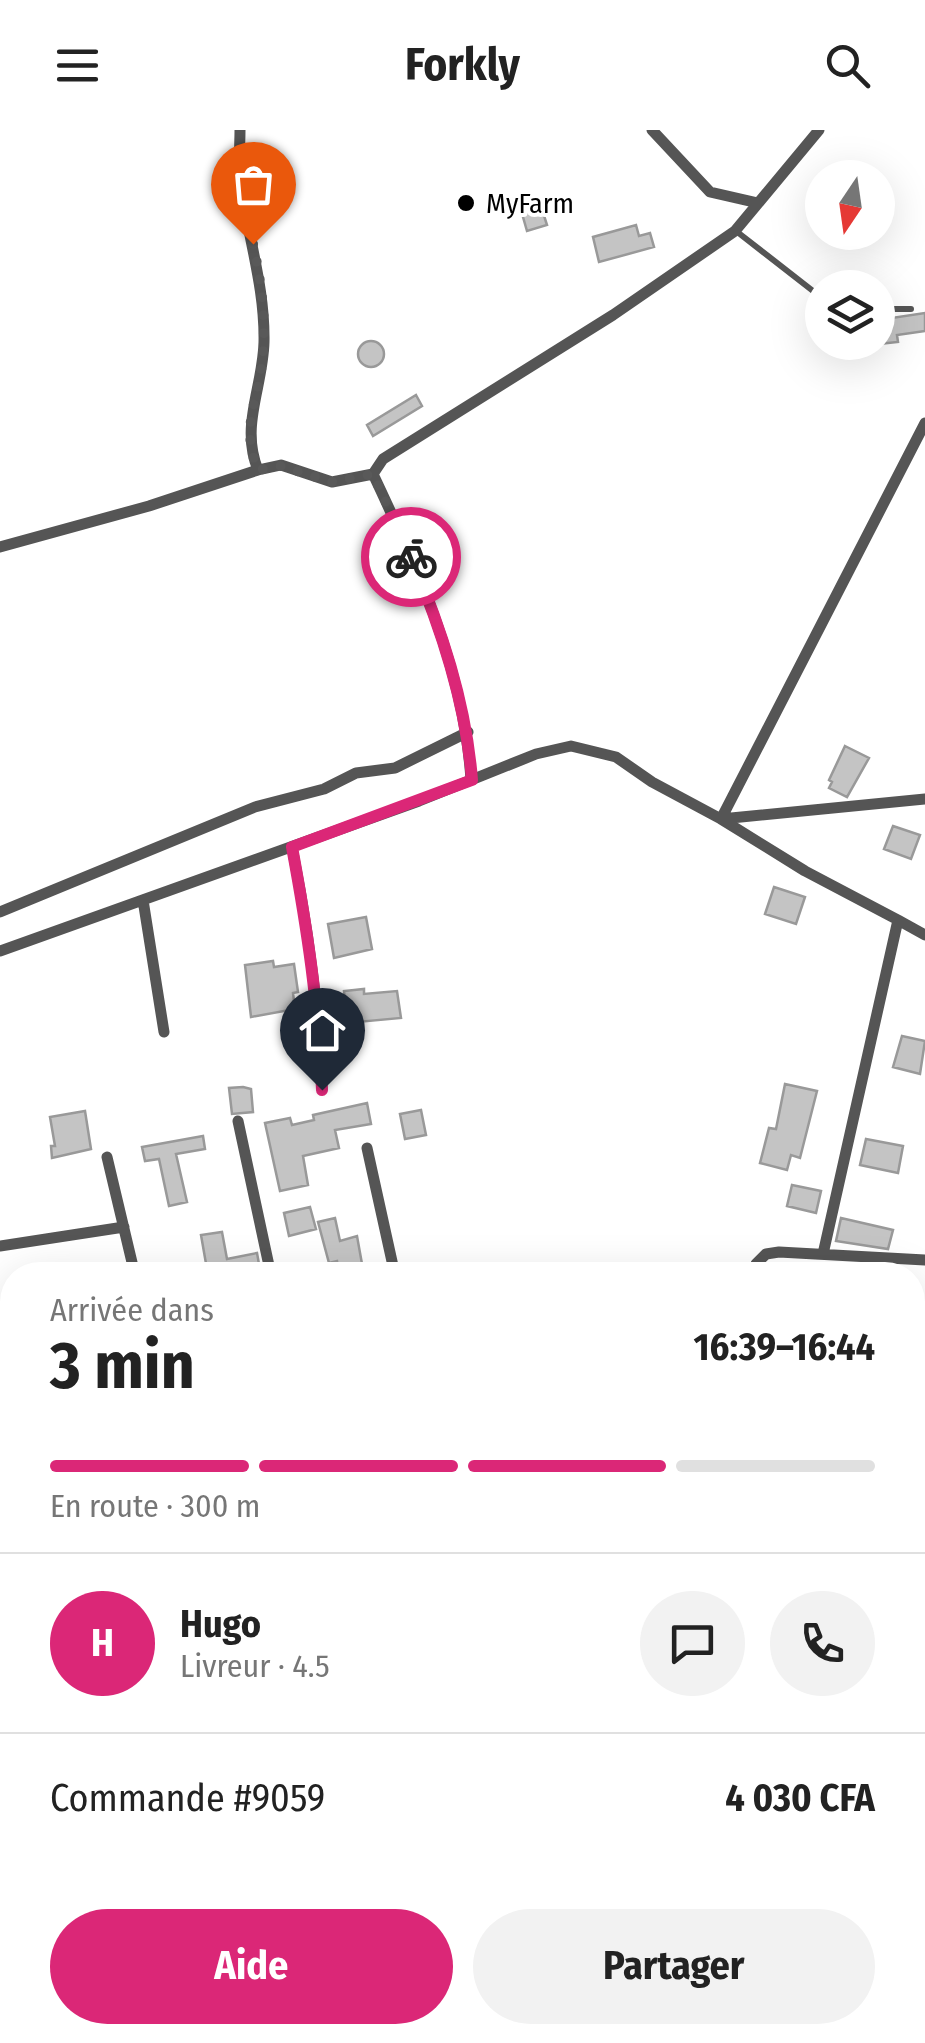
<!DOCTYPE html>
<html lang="fr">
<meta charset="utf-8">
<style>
body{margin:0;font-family:"Fira Sans Condensed",sans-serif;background:#f2f2f2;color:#222;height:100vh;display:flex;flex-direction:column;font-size:38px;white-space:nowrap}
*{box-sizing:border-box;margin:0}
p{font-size:32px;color:#767676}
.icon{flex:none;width:55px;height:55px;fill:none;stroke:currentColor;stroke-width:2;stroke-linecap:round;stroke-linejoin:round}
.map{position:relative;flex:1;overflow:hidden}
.drawer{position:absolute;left:0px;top:1132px;width:925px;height:782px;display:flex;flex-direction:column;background:#fff;border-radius:40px 40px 0 0;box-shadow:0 10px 40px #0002}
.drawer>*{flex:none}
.needle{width:65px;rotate:193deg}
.fabs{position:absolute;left:805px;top:30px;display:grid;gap:20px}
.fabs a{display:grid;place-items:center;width:90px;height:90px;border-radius:50%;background:#fff;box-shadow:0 10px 40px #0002;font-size:50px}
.pin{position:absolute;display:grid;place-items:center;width:85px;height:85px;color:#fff;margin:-102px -42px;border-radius:50% 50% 50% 0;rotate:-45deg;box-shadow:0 0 10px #0007}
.pin .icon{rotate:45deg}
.courier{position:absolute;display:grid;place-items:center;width:100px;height:100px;margin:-50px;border:8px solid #db2777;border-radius:50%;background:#fff;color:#222;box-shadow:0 2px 12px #0007}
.overview em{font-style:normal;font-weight:700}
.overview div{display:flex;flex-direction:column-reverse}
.overview{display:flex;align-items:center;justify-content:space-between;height:170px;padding:0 50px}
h1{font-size:65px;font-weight:700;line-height:75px}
.bar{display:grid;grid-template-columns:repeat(4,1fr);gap:15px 10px;align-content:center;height:120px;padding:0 50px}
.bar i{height:12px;border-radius:8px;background:#e0e0e0}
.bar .on{background:#db2777}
.bar p{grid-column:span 4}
.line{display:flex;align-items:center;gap:25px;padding:0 50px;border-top:2px solid #e0e0e0}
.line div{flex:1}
.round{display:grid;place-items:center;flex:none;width:105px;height:105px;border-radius:52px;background:#f2f2f2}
.button{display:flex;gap:20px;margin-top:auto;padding:20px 50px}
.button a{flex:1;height:115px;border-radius:60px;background:#db2777;color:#fff;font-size:40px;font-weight:700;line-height:115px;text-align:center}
.button a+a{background:#f2f2f2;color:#222}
header{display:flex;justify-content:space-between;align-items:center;height:130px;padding:0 50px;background:#fff;font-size:45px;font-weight:700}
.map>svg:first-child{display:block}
.building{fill:#c4c4c4;stroke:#999;stroke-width:2.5}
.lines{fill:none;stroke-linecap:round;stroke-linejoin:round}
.service{stroke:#555;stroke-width:6}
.minor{stroke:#555;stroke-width:11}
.done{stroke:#595959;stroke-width:10;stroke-dasharray:0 18}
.route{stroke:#db2777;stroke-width:12}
.poi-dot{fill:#000;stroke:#fff;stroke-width:4}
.labels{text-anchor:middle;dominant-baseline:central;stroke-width:8;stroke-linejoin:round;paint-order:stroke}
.poi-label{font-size:28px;fill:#000;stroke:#fff;text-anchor:start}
</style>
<header><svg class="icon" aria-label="menu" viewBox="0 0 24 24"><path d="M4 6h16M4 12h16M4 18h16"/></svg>Forkly<svg class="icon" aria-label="search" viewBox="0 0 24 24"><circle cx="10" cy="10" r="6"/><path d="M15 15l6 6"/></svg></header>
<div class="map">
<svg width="925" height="1913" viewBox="0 0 925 1913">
<rect width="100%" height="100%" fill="#fff"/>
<path class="building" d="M 538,67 L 547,95 L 527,101 L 519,73 Z
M 636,95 L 639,106 L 650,103 L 654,117 L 599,132 L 593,107 Z
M 925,183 L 925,201 L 897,205 L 898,212 L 878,214 L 878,190 Z
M358 224a13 13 0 1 1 26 0a13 13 0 1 1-26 0Z
M 416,265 L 422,276 L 373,306 L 367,295 Z
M 845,616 L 869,628 L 847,667 L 829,658 L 832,652 L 829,650 Z
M 893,696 L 920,705 L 911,729 L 884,719 Z
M 774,757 L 805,767 L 796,794 L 765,784 Z
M 366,787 L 372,819 L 334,828 L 328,794 Z
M 273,831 L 274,837 L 294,834 L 298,862 L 293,863 L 295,879 L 251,887 L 245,835 Z
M 364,859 L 364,864 L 397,861 L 401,888 L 347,893 L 344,861 Z
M 902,906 L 925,911 L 920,944 L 893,937 Z
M 785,954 L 817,961 L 800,1028 L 791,1025 L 787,1040 L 760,1033 L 769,998 L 776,999 Z
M 243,957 L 251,959 L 253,982 L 232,984 L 229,958 Z
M 367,973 L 371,994 L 335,1000 L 339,1018 L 303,1026 L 308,1055 L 280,1061 L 265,993 L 290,988 L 292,995 L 314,990 L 313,985 Z
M 421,980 L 426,1005 L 405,1009 L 400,984 Z
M 85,981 L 91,1019 L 52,1028 L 51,1016 L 55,1016 L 50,987 Z
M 203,1006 L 205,1019 L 176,1024 L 187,1072 L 169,1076 L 159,1029 L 145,1031 L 142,1017 Z
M 866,1009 L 903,1016 L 898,1043 L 860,1035 Z
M 792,1055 L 821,1061 L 816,1083 L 787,1076 Z
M 310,1077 L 316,1099 L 289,1106 L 284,1083 Z
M 335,1088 L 340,1111 L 357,1106 L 364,1145 L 339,1145 L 337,1131 L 329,1133 L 318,1092 Z
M 841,1088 L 893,1100 L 888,1119 L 836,1111 Z
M 222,1102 L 227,1129 L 257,1123 L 261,1145 L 208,1145 L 201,1105 Z"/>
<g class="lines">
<path class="service" d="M 736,101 L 822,168
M 878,179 L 911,179"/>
<path class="minor" d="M 240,0 C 240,17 238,36 241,54 C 248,108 265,157 264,212 C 263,257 240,296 258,340
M 652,0 L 710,62 L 758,73
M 373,344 C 419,441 464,542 471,650
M 0,417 L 149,376 L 258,340 L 281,335 L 332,352 L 373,344 L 383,329 L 613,185 L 735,101 L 819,0
M 721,689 L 805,741 L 898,790 L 823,1124
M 721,689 L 925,669
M 292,717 C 308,797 319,877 322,959
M 143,770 L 164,902
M 0,782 L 255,677 L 324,659 L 356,643 L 395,638 L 468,602
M 898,790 L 925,805
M 0,821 L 419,671 L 536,624 L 571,616 L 616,627 L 652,652 L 721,689 L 925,293
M 238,991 L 271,1145
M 367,1018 L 395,1145
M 107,1027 L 135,1145
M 0,1116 L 124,1097
M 755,1145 L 756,1134 L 766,1124 L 779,1122 L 925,1130
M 0,1247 L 12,1243
M 912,1341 L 925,1343
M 912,1654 L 925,1630
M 912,1679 L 925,1683
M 9,1683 L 12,1645
M 0,1840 L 12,1821
M 912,1890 L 925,1893
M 789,1902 L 790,1913
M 93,1913 L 99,1902
M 225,1913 L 232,1902
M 316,1913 L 323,1902"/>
</g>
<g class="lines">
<path class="done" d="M 253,114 C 261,150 266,187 263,224 C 260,268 239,296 258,340 L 281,336 L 332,352 L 373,344 L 411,427"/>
<path class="route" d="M 322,960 C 319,877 307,798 292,717 L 472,650 C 466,573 441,498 411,427"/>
</g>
<circle class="poi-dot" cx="466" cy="73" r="10"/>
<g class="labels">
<g class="poi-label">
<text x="486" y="73">MyFarm</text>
</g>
</g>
</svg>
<div class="fabs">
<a><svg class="needle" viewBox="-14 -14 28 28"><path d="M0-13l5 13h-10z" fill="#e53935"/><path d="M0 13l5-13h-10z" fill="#767676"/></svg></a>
<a><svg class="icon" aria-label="layers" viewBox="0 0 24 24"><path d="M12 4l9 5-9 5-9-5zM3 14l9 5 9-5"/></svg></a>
</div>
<div class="pin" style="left:253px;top:114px;background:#ea580c"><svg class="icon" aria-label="bag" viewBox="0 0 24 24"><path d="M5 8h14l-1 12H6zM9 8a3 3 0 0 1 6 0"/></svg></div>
<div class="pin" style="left:322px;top:960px;background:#1f2937"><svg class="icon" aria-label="home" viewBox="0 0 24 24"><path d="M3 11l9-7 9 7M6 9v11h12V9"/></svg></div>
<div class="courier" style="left:411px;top:427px"><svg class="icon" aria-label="bike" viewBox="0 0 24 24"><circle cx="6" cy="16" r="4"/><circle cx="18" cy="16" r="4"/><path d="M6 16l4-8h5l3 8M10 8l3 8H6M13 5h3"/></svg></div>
<section class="drawer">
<div class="overview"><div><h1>3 min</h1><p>Arrivée dans</p></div><em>16:39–16:44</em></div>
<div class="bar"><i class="on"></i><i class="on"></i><i class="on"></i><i></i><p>En route · 300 m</p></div>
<div class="line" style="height:180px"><b class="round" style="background:#db2777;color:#fff">H</b><div><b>Hugo</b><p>Livreur · 4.5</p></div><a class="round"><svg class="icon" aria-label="chat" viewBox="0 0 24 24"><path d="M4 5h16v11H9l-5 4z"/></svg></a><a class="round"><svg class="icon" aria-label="phone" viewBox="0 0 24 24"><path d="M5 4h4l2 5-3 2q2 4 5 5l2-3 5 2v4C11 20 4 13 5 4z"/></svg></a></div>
<div class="line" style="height:130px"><div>Commande #9059</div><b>4 030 CFA</b></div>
<div class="button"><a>Aide</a><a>Partager</a></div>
</section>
</div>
